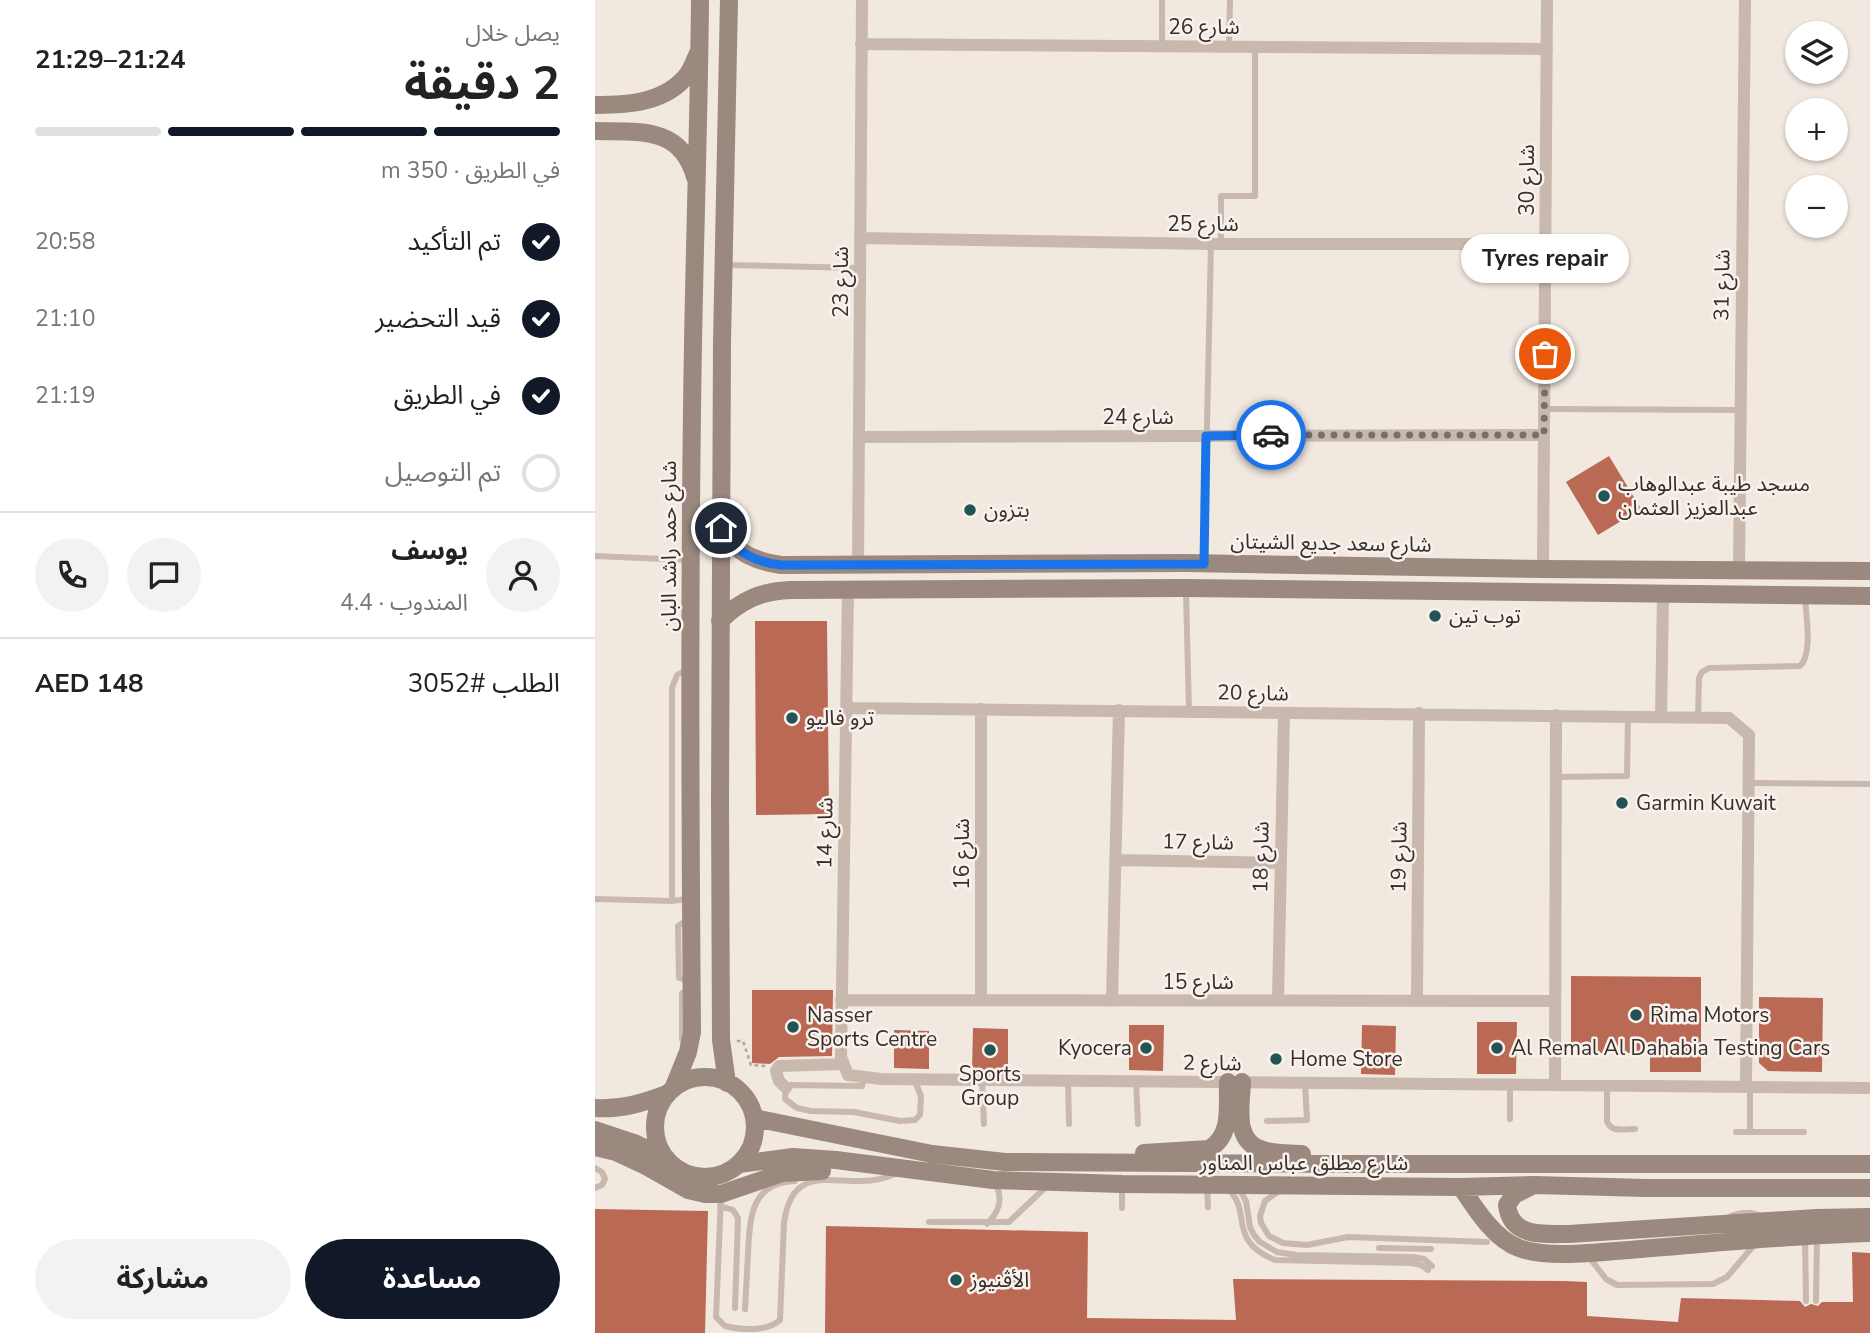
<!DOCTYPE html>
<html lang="ar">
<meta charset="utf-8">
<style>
body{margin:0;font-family:"Nunito Sans","Noto Sans Arabic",sans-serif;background:#f2f2f2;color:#222;direction:rtl;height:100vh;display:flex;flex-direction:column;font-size:26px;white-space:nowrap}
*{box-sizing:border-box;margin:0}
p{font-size:23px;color:#767676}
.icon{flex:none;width:38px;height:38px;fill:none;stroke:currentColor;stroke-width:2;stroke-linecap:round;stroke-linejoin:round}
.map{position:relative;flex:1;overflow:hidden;direction:ltr}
.side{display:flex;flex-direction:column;background:#fff;width:595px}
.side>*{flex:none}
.controls{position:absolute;left:1190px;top:21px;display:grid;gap:14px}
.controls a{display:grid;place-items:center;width:63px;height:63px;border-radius:50%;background:#fff;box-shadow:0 2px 5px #0004;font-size:35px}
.pin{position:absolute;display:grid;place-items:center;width:60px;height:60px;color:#fff;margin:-30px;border:4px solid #fff;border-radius:50%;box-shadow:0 2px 7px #0007}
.courier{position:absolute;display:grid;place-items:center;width:70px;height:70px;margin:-35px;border:5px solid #1a73e8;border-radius:50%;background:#fff;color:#222;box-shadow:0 2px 9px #0007}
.bubble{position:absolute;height:49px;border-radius:24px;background:#fff;box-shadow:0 2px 5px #0004;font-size:23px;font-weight:700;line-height:49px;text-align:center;direction:rtl}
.head em{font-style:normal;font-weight:700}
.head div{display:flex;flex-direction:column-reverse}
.head{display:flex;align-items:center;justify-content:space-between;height:119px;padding:0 35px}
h1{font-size:46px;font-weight:700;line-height:52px}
.bar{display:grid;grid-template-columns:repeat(4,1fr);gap:10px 7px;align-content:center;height:84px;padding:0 35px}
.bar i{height:9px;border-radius:5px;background:#e0e0e0}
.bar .current{background:#111827}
.bar p{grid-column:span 4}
.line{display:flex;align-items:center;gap:18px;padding:0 35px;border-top:2px solid #e0e0e0}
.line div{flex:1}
.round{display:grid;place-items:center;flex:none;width:74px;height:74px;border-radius:37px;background:#f2f2f2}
ol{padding:0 35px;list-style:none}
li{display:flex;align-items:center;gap:21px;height:77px}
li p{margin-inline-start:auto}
li .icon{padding:7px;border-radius:50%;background:#111827;color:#fff;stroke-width:4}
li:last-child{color:#767676}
li i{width:38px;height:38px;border:4px solid #e0e0e0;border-radius:50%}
.cta{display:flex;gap:14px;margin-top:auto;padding:14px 35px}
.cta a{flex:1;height:80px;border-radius:42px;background:#111827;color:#fff;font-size:28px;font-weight:700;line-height:80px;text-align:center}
.cta a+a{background:#f2f2f2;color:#222}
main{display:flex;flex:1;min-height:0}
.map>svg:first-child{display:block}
.building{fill:#ba6955}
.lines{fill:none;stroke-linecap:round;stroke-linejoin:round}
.path{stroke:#b4a297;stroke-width:2.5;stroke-dasharray:3.5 3.5;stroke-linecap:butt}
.lane{stroke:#c8b8ad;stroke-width:6}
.street{stroke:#c8b8ad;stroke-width:12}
.secondary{stroke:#9b887f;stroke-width:18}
.done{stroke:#786f6a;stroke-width:7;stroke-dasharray:0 12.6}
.route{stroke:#1a73e8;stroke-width:9}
.poi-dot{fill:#245355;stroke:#f9f2ec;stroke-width:2.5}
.labels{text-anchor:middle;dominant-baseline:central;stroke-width:5;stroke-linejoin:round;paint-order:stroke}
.street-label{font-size:21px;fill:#372e2b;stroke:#f9f2ec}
.poi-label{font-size:21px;fill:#372e2b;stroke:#f9f2ec;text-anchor:start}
</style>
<main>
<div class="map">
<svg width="1275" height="1333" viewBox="0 0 1275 1333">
<rect width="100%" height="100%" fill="#f1e8e0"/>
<path class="building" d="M 1014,456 L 1046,509 L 1003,535 L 971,482 Z
M 160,621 L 232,621 L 234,814 L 161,815 Z
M 976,976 L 1106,977 L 1106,1072 L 1055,1072 L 1055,1053 L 976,1053 Z
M 157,990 L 238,990 L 237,1056 L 184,1057 L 175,1064 L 157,1063 Z
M 1164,997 L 1228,998 L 1227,1072 L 1173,1071 L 1164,1063 Z
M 882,1022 L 922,1022 L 921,1074 L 882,1074 Z
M 534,1025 L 569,1025 L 568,1071 L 534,1070 Z
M 767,1025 L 801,1026 L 800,1075 L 766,1074 Z
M 378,1028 L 413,1029 L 413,1071 L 377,1071 Z
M 299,1030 L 334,1031 L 334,1069 L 299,1068 Z
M 0,1209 L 113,1211 L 110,1333 L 0,1333 Z
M 231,1226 L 493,1232 L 492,1318 L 641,1320 L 638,1279 L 970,1281 L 992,1282 L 992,1316 L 1083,1322 L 1086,1298 L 1205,1301 L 1210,1307 L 1216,1304 L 1223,1306 L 1227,1302 L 1258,1302 L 1257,1252 L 1275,1253 L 1275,1333 L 230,1333 Z"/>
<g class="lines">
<path class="path" d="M 142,1041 L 148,1041 L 156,1065 L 171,1066"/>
<path class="lane" d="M 634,46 L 635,0
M 567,47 L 567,0
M 626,244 L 626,196 L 660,196 L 660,47
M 130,265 L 265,268
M 949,409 L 1145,410
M 0,556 L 93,560
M 609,561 L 616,244
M 591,591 L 594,712
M 1103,717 L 1104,678 L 1107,672 L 1114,668 L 1205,666 C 1218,654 1211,616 1210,598
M 961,777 L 1032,776 L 1033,716
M 1154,783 L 1275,784
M 0,899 L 77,901 L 92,899
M 77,901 L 77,688 L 82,675 L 91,670
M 94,919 L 83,926 L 84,978 L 94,981
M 90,1045 L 87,1039 L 87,993 L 95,988
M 269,1077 L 267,1086 L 194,1085 L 191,1088 L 190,1099 L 202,1108 L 216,1111 L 259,1112 L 305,1121 L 320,1120 L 325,1115 L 326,1096 L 319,1079
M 387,1080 L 389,1124
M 473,1080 L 474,1124
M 541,1081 L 543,1124
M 915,1085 L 915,1119
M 1012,1086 L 1012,1121 C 1016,1133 1029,1129 1040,1129
M 1155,1088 L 1155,1132
M 672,1121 L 712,1120 L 710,1083
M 1141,1132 L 1209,1132
M 0,1168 L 7,1172 L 10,1179 L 7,1185 L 0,1188
M 612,1187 L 613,1207
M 643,1187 L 651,1201 L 655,1227 L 659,1235 L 665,1242 L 682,1252 L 701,1255 L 818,1257 L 829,1259 L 837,1266
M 633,1189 C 658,1212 631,1240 680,1260 L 817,1263 L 826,1265 L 833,1270
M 684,1191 L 670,1201 L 665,1216 L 666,1223 L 674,1236 L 688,1243 L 712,1245 L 753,1237 L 892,1242
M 126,1196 L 121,1317 L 130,1326 C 147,1330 172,1332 185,1320 L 189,1223 C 199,1149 258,1199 303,1172
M 125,1206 L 138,1210 L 143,1218 L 140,1308
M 527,1208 L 527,1186
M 1134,1217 C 1144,1212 1158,1211 1167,1217
M 334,1222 L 414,1222 L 453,1185
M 392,1224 C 404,1212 409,1199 400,1183
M 1210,1237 L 1211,1301
M 784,1248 L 836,1249
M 994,1257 L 1011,1279 L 1022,1285 L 1118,1284 L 1132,1277 L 1160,1244
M 1221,1301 L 1222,1237
M 150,1309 C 151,1291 152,1272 153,1254 C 155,1218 155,1183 200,1181"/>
<path class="street" d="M 266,44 L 952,49
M 265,238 L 616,244 L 950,244
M 264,437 L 949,435
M 263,565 L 267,0
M 948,569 L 952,0
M 1144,570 L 1150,0
M 253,590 L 246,1057 L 253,1075 L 286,1079 L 1275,1088
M 251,708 L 1134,718 L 1154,735 L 1151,1086
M 1066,717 L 1068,595
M 520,860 L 686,863
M 246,1000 L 960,1001
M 386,1000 L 386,709
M 517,1001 L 524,710
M 683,1001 L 689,713
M 822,1001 L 824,713
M 960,1084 L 961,715
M 191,1088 L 184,1081 L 181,1071 L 184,1066 L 249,1064"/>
<path class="secondary" d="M 0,105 C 33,105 71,103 93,74 C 97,68 100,60 103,53
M 0,131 C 44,132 86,126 100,177
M 126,528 C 139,552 159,561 186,565 L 591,563 L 948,569 L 1275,571
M 125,621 C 146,600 166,591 196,590 L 591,588 L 1275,596
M60 1127a50 50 0 1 1 100 0a50 50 0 1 1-100 0Z
M 647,1082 C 646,1106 638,1142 668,1150 C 680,1154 695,1153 707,1154
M 132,1083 L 126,1040 L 125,801 L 127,342 L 134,0
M 78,1089 L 93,1052 L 97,1032 C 95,803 94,573 98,344 C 100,229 104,115 105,0
M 0,1108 C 25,1110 48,1103 72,1094
M 159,1118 L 337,1154 L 410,1162 L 748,1164 L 1275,1164
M 0,1130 L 39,1143 L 71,1158
M 0,1147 L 21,1152 L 49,1165 L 93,1190 L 110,1194 L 126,1194 L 187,1173 L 227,1171
M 549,1153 L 614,1149 C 638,1135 632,1106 633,1082
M 144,1164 L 198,1157 L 241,1160 L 398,1180 L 527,1184 L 866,1187 L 940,1185 L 1051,1188 L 1275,1188
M 937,1186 L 919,1195 L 912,1205 C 916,1238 948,1234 974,1234 L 1221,1218 L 1275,1217
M 866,1187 C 880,1208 899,1239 924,1248 C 953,1260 1013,1251 1046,1249 C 1122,1243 1198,1235 1275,1233"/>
</g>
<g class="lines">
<path class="done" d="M 676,435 L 949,435 L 950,354"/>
<path class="route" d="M 126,528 C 140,552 159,562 186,565 L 609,564 L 611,436 L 676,435"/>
</g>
<g class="poi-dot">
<circle cx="1009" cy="496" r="7"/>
<circle cx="375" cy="510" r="7"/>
<circle cx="840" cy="616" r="7"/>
<circle cx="197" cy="718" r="7"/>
<circle cx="1027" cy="803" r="7"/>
<circle cx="1041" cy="1015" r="7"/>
<circle cx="198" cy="1027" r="7"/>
<circle cx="551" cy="1048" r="7"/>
<circle cx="902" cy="1048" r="7"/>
<circle cx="395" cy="1050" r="7"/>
<circle cx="681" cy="1059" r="7"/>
<circle cx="361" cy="1280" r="7"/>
</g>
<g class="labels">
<g class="street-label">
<text x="609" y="27">شارع 26</text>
<text transform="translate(932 180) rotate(-90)">شارع 30</text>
<text x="608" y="224">شارع 25</text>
<text transform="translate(246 282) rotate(-90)">شارع 23</text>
<text transform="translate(1127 285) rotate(-89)">شارع 31</text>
<text x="543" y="417">شارع 24</text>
<text transform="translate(736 543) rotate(1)">شارع سعد جديع الشيتان</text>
<text transform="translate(74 546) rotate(-90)">شارع حمد راشد البان</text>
<text transform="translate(658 693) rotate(1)">شارع 20</text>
<text transform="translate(230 833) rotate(-89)">شارع 14</text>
<text transform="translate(603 842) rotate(1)">شارع 17</text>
<text transform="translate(367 854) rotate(-90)">شارع 16</text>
<text transform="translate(666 857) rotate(-89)">شارع 18</text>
<text transform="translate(804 857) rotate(-89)">شارع 19</text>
<text x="603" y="982">شارع 15</text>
<text transform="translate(617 1063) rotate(1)">شارع 2</text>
<text x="709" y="1163">شارع مطلق عباس المناور</text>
</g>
<g class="poi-label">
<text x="1023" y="484">مسجد طيبة عبدالوهاب<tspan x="1023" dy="24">عبدالعزيز العثمان</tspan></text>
<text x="389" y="510">بتزون</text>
<text x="854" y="616">توب تين</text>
<text x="211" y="718">ترو فاليو</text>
<text x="1041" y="803">Garmin Kuwait</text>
<text x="212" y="1015">Nasser<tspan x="212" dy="24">Sports Centre</tspan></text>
<text x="1055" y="1015">Rima Motors</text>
<text x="537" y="1048" text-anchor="end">Kyocera</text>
<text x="916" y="1048">Al Remal Al Dahabia Testing Cars</text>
<text x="695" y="1059">Home Store</text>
<text x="395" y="1074" text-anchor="middle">Sports<tspan x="395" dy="24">Group</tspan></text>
<text x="375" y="1280">الأڤنيوز</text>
</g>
</g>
</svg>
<div class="controls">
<a><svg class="icon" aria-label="layers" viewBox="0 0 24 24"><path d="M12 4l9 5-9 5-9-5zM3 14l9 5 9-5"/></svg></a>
<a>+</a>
<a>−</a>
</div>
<div class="pin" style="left:950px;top:354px;background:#ea580c"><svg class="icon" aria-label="bag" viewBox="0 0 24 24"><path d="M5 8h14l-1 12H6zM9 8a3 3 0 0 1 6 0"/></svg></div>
<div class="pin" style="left:126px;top:528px;background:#1f2937"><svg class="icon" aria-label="home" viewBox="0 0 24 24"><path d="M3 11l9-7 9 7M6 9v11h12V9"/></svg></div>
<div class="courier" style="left:676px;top:435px"><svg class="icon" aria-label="car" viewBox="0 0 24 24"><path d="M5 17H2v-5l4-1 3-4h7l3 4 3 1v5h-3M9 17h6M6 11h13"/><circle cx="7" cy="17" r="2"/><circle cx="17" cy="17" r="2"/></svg></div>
<div class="bubble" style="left:866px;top:234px;width:168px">Tyres repair</div>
</div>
<section class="side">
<div class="head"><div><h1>2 دقيقة</h1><p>يصل خلال</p></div><em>21:24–21:29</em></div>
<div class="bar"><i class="current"></i><i class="current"></i><i class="current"></i><i></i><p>في الطريق · 350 m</p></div>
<ol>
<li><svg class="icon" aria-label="check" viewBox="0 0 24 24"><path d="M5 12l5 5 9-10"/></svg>تم التأكيد<p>20:58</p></li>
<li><svg class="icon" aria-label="check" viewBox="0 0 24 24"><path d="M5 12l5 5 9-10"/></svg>قيد التحضير<p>21:10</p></li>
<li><svg class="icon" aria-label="check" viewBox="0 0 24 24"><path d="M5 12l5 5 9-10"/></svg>في الطريق<p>21:19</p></li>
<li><i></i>تم التوصيل</li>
</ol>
<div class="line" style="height:126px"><a class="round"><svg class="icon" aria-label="person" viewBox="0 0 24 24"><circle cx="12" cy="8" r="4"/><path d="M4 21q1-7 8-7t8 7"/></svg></a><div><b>يوسف</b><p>المندوب · 4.4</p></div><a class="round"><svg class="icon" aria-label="chat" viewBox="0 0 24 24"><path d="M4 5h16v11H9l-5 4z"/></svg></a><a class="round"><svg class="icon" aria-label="phone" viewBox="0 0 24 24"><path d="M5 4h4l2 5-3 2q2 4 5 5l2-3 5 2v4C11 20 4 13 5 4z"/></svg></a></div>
<div class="line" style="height:91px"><div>الطلب #3052</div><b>AED 148</b></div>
<div class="cta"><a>مساعدة</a><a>مشاركة</a></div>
</section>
</main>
